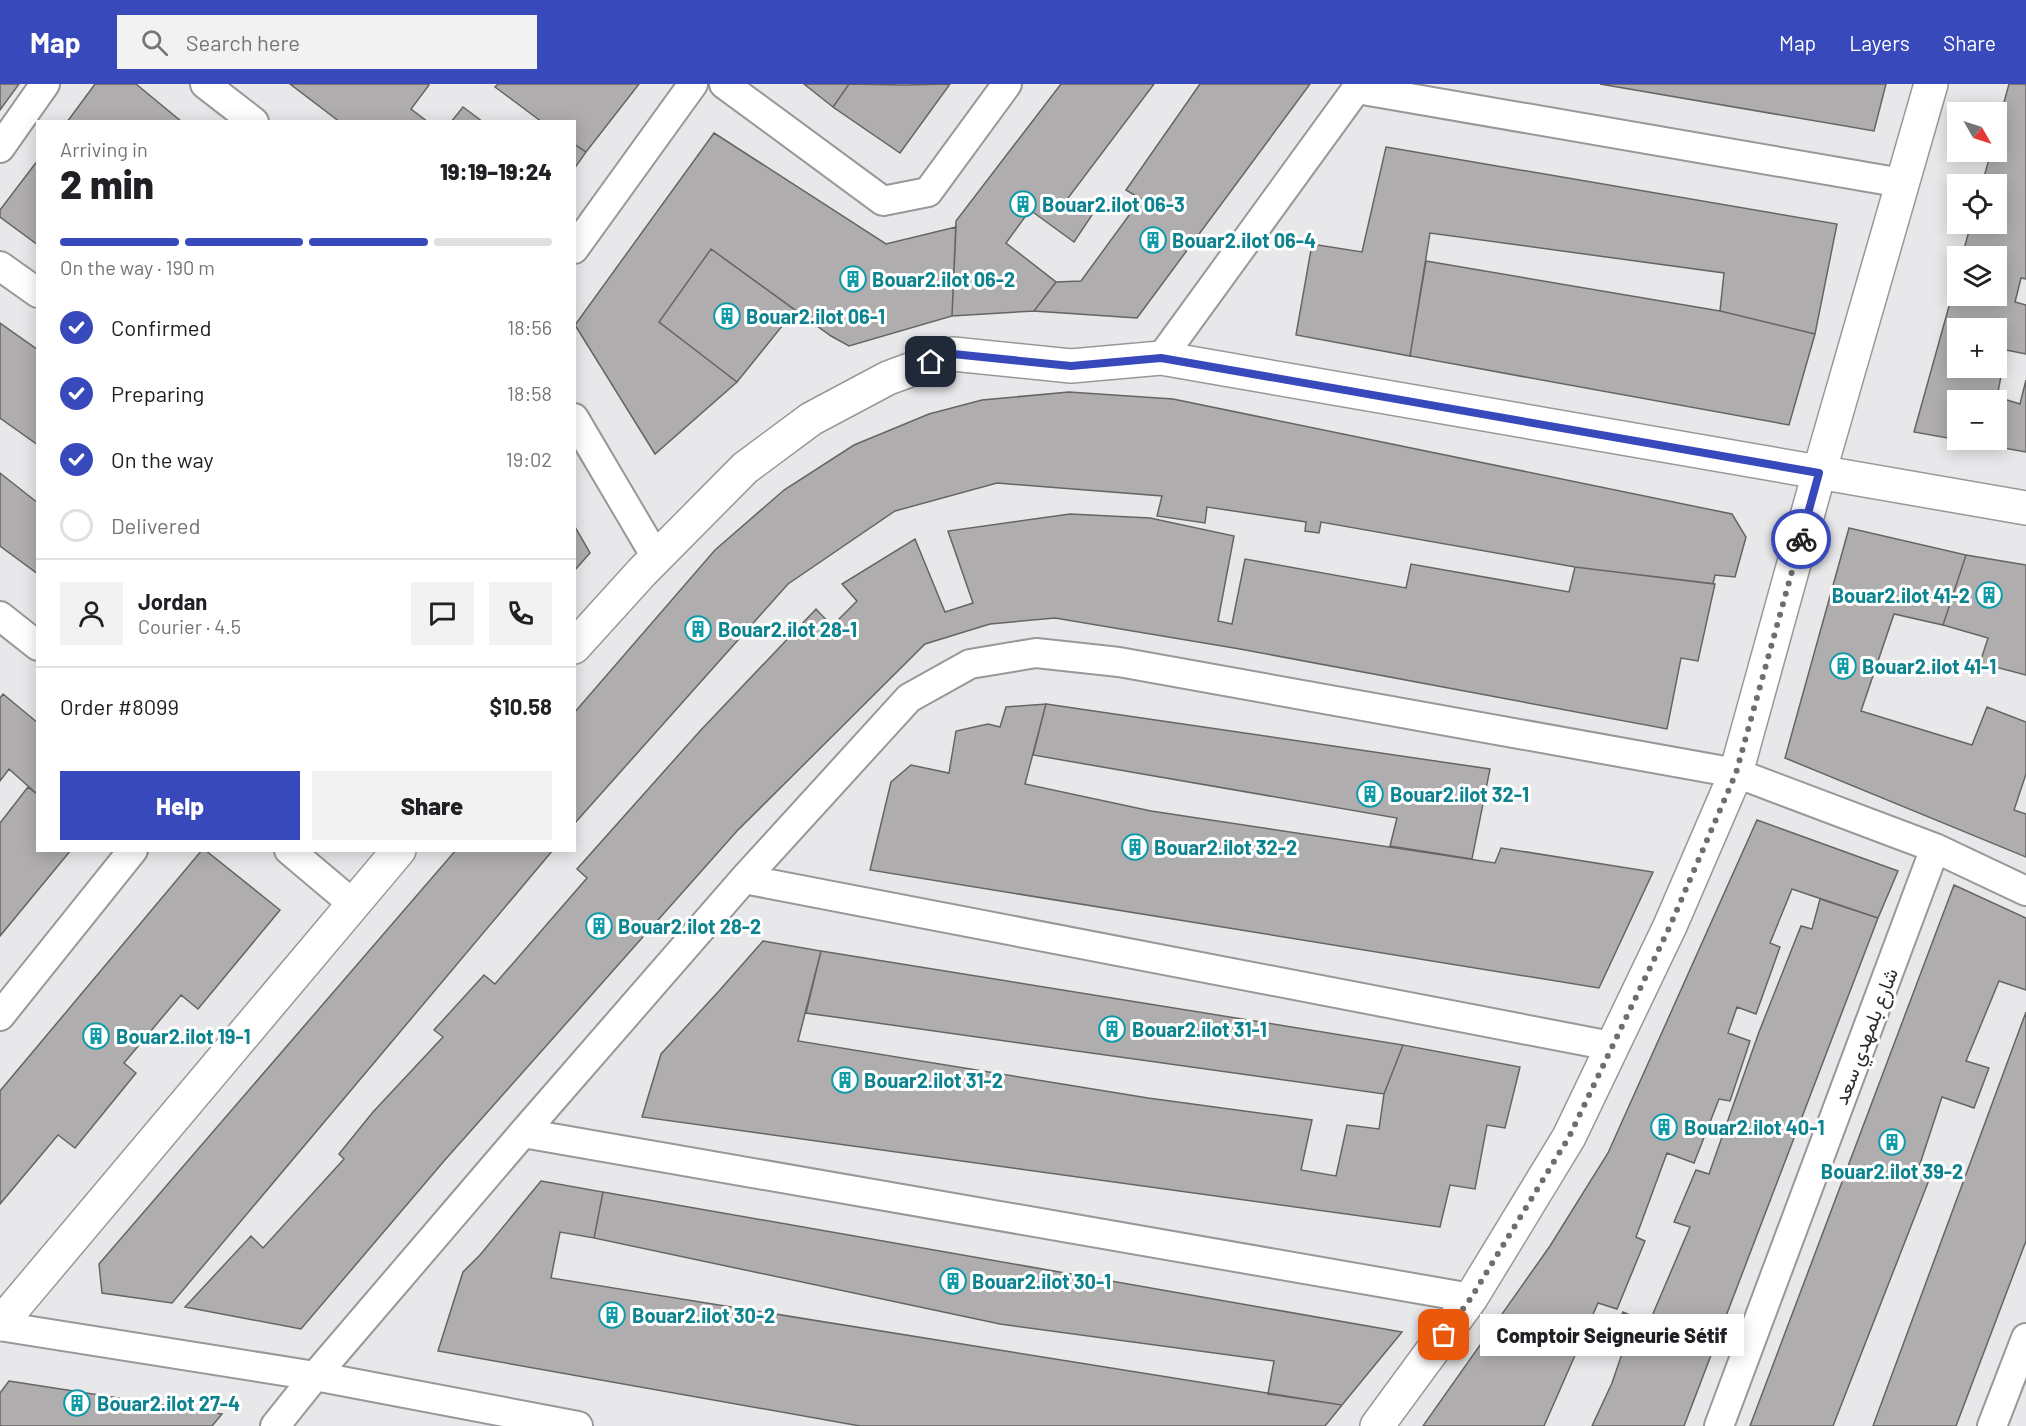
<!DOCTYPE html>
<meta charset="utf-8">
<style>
body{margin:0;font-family:Barlow,Vazirmatn,sans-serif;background:#f2f2f2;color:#202124;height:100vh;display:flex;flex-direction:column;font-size:22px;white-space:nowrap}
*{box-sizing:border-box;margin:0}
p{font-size:20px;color:#757577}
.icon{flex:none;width:33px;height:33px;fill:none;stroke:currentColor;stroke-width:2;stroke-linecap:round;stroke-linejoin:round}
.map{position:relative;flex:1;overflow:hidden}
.drawer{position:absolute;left:36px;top:36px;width:540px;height:732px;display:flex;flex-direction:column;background:#fff;border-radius:0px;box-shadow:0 3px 15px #0003}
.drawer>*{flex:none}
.needle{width:39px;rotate:129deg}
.tools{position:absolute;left:1947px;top:18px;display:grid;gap:12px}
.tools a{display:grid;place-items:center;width:60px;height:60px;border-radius:0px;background:#fff;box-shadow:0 3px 15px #0003;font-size:30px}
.pin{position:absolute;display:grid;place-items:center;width:51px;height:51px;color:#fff;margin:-26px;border-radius:12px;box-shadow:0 3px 9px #0006}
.courier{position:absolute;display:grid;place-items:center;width:60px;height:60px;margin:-30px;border:4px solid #3849bb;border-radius:50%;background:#fff;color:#222;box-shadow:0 2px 8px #0007}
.bubble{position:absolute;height:42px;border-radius:0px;background:#fff;box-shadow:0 3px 15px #0003;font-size:20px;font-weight:800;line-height:42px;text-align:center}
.head em{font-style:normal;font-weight:800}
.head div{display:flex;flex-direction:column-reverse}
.head{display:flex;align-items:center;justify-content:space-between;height:102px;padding:0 24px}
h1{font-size:39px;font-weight:800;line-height:45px}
.bar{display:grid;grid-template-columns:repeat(4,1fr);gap:9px 6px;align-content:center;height:72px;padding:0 24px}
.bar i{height:8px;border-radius:4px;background:#e0e0e0}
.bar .current{background:#3849bb}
.bar p{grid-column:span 4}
.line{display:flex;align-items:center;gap:15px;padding:0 24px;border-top:2px solid #e0e0e0}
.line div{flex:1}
.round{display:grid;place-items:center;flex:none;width:63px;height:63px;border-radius:0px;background:#f2f2f2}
ol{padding:0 24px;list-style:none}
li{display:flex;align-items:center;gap:18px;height:66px}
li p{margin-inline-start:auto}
li .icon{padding:6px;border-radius:50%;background:#3849bb;color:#fff;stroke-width:4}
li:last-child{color:#757577}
li i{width:33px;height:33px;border:3px solid #e0e0e0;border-radius:50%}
.cta{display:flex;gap:12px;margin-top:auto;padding:12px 24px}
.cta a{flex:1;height:69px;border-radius:0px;background:#3849bb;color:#fff;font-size:24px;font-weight:800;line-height:69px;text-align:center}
.cta a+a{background:#f2f2f2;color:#202124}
header{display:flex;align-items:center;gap:36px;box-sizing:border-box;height:84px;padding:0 30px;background:#3849bb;color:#fff}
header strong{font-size:28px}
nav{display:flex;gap:33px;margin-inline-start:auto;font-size:21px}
.search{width:420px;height:54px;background:#f2f2f2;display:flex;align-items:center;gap:15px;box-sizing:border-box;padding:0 21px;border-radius:0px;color:#757577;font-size:22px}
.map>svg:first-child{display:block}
.building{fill:#b0adaf;stroke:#676466;stroke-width:1.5;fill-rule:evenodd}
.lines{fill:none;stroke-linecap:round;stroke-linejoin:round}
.street-casing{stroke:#98979a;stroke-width:32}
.secondary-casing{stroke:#98979a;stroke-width:36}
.street{stroke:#fff;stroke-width:28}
.secondary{stroke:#fff;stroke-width:33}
.done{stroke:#6e6e70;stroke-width:6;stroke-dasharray:0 10.8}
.route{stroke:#3849bb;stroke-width:8}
.labels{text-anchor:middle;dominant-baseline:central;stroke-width:6;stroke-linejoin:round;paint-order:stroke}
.culture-label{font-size:20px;font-weight:bold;fill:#0d838f;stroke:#fff;text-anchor:start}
.street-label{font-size:20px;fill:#2d2d2e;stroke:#fff}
</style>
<header>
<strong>Map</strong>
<div class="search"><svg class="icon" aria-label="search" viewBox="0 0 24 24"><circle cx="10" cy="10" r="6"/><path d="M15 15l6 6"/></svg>Search here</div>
<nav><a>Map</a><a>Layers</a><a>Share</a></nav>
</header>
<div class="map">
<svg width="2026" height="1342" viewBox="0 0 2026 1342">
<rect width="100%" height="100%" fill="#e8e7ea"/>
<path class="building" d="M 0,0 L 19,0 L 0,26 Z
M 95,0 L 136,0 L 182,38 L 67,38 Z
M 290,0 L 427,0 L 429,1 L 411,25 L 428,38 L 340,38 Z
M 498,0 L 639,0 L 586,68 L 574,60 L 574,38 L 542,38 L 495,3 Z
M 804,0 L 849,0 L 833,23 Z
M 849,0 L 904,1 L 950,0 L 900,69 L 833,23 Z
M 1061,0 L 1154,0 L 1068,114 L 1092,131 L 1074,158 L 1030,126 L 1006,159 L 1056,198 L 1034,227 L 952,232 L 956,137 Z
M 1200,0 L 1310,0 L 1137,234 L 1034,227 L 1056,198 L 1081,197 L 1141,115 L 1126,106 Z
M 1600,0 L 1886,0 L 1874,47 Z
M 2009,0 L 2026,0 L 2026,195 L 2021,194 L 2015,218 L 2026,221 L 2026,270 L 2006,266 L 1997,313 L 2020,320 L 2026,296 L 2026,368 L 1914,348 L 1958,190 L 1958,212 L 1996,212 L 1996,172 L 1962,172 L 1971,140 L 1996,140 L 1996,100 L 1982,100 L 1991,68 L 1996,68 L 1996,47 ZM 1958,244 L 1996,244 L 1996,284 L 1958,284 ZM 1958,316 L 1996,316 L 1996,356 L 1958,356 Z
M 463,23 L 483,38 L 451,38 Z
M 714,49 L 886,160 L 956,143 L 952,232 L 849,262 L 831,252 L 711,165 L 659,238 L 737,298 L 655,370 L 575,241 Z
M 574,60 L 586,68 L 574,85 Z
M 1386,63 L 1837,140 L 1815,250 L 1720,227 L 1724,189 L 1430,149 L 1410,272 L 1296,251 L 1312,160 L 1362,168 Z
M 38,76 L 38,161 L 0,133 L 0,126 Z
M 711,165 L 795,226 L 737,298 L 659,238 Z
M 1426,177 L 1720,227 L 1815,250 L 1789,341 L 1410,272 Z
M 0,239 L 38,266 L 38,361 L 0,334 Z
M 1069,308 L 1173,315 L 1732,430 L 1746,453 L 1735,493 L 1715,491 L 1713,500 L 1575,483 L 1321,438 L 1319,449 L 1305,447 L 1306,438 L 1207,423 L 1205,439 L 1157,432 L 1162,412 L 997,399 L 895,427 L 788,500 L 574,740 L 574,629 L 715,466 L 784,406 L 854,361 L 929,330 L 982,316 Z
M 0,389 L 38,419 L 38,490 L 0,462 Z
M 1070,430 L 1150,434 L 1234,452 L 1218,537 L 1232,540 L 1245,475 L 1406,504 L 1411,480 L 1569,508 L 1575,483 L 1715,500 L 1698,577 L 1681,574 L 1667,645 L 1240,565 L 1055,534 L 990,540 L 925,560 L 737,747 L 444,1077 L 301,1245 L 185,1223 L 251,1152 L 263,1164 L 344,1075 L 339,1070 L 373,1028 L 443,953 L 434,946 L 484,891 L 495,900 L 587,794 L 577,785 L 700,647 L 816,525 L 832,542 L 857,517 L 842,500 L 915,455 L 945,528 L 973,519 L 948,447 Z
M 574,441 L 590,469 L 574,487 Z
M 1849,444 L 1966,471 L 1943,541 L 1894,530 L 1861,627 L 1972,661 L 1987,623 L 2026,638 L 2026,690 L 2014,726 L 2026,730 L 2026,773 L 1785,674 Z
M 1966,471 L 2026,481 L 2026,591 L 1980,579 L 1988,554 L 1943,541 Z
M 3,610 L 38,639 L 38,711 L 9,685 L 0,697 L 0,614 Z
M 1046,620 L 1025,700 L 1151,727 L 1495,779 L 1501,764 L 1653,788 L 1599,904 L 870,786 L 891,698 L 911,681 L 949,689 L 956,647 L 988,640 L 1000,643 L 1006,623 Z
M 1046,620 L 1490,685 L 1472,775 L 1390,762 L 1397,734 L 1033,671 Z
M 28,703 L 38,711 L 38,766 L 71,766 L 0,852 L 0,739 Z
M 1757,736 L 1898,787 L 1878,834 L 1792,805 L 1770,859 L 1780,863 L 1756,930 L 1737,923 L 1728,949 L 1750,957 L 1730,1017 L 1719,1015 L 1694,1079 L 1667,1069 L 1636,1153 L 1645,1157 L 1617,1225 L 1598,1219 L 1544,1342 L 1423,1342 L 1550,1162 L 1608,1069 Z
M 202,766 L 205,766 L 280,826 L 198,925 L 181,911 L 124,979 L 136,989 L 75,1064 L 58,1051 L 0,1120 L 0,1007 Z
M 456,766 L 553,766 L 172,1219 L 102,1209 L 99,1180 Z
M 1954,801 L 2026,834 L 2026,906 L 1999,897 L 1966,977 L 1989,984 L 1974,1024 L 1942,1013 L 1916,1092 L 1929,1096 L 1833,1342 L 1750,1342 Z
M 1820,815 L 1878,834 L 1684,1342 L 1592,1342 L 1612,1299 L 1626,1258 L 1611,1253 L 1623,1228 L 1649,1239 L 1690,1143 L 1674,1138 L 1696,1086 L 1709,1090 L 1759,948 L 1801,842 L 1812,845 Z
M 763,857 L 821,867 L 798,957 L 1148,1014 L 1312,1036 L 1301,1086 L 1336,1092 L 1347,1041 L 1379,1045 L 1384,1010 L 1403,961 L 1520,983 L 1505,1044 L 1487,1041 L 1475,1105 L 1450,1101 L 1440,1143 L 642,1033 L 661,970 L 719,907 Z
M 821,867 L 1403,961 L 1384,1010 L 806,929 Z
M 2026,928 L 2026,1157 L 1956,1342 L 1873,1342 Z
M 541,1097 L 603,1108 L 594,1154 L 560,1148 L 551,1194 L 1342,1321 L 1325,1342 L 860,1342 L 438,1267 L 463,1188 L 480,1171 Z
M 603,1108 L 1402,1248 L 1342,1321 L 1268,1310 L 1274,1277 L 1000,1240 L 594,1154 Z
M 9,1297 L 222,1330 L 212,1342 L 0,1342 L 0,1309 Z"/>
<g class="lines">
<g class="street-casing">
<path id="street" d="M 205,0 L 254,38
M 724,0 L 883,117 L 928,108 L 1007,0
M 1357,5 L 1902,99
M 0,64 L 45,0
M 574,165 L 693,0
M 0,182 L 38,209
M 1161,274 L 1360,0
M 574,334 L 656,473
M 0,532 L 38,562
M 289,766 L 353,820
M 744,795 L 1611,962
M 0,932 L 133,766
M 523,1049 L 1471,1214
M 0,1242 L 315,1292 L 578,1342
M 275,1342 L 315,1292 L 523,1049 L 744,795 L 909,614 L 970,580 L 1036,569 L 1119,578 L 1736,689 L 1935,764 L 2026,807
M 1719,1342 L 1935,764
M 1992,1342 L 2026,1254"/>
</g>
<g class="secondary-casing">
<path id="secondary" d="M 574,563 L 642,488 L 745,384 L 811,335 L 888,294 L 953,270 L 1071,282 L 1161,274 L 2026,424
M 0,1240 L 399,766
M 1377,1342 L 1471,1214 L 1569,1053 L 1670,842 L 1736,689 L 1819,389 L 1931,0"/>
</g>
<use href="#street" class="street"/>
<use href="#secondary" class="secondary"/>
</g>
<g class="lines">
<path class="done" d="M 1444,1251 L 1471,1214 L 1569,1053 L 1670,842 L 1736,689 L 1801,455"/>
<path class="route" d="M 931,278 L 953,270 L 1071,282 L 1161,274 L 1819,389 L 1801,455"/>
</g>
<defs>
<g id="building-ring" transform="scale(1.35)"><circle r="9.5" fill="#fff" stroke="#0f9aa8" stroke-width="1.5"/><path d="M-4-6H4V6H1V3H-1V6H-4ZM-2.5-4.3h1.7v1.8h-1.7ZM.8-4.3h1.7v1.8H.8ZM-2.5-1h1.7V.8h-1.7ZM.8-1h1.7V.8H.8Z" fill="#0f9aa8"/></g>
</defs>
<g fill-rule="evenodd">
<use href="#building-ring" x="1023" y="120"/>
<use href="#building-ring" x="1153" y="156"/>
<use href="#building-ring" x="853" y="195"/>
<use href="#building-ring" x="727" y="232"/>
<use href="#building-ring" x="1989" y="511"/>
<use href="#building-ring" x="698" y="545"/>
<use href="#building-ring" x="1843" y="582"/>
<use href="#building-ring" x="1370" y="710"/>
<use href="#building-ring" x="1135" y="763"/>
<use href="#building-ring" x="599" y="842"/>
<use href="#building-ring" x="1112" y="945"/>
<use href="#building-ring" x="96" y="952"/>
<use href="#building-ring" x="845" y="996"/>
<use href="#building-ring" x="1664" y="1043"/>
<use href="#building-ring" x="1892" y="1058"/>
<use href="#building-ring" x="953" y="1197"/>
<use href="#building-ring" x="612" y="1231"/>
<use href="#building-ring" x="77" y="1319"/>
</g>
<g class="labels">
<g class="culture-label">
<text x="1042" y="120">Bouar2.ilot 06-3</text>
<text x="1172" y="156">Bouar2.ilot 06-4</text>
<text x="872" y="195">Bouar2.ilot 06-2</text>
<text x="746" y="232">Bouar2.ilot 06-1</text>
<text x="1970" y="511" text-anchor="end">Bouar2.ilot 41-2</text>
<text x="718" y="545">Bouar2.ilot 28-1</text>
<text x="1862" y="582">Bouar2.ilot 41-1</text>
<text x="1390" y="710">Bouar2.ilot 32-1</text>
<text x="1154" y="763">Bouar2.ilot 32-2</text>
<text x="618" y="842">Bouar2.ilot 28-2</text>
<text x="1132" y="945">Bouar2.ilot 31-1</text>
<text x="116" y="952">Bouar2.ilot 19-1</text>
<text x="864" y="996">Bouar2.ilot 31-2</text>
<text x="1684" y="1043">Bouar2.ilot 40-1</text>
<text x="1892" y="1087" text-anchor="middle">Bouar2.ilot 39-2</text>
<text x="972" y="1197">Bouar2.ilot 30-1</text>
<text x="632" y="1231">Bouar2.ilot 30-2</text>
<text x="97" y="1319">Bouar2.ilot 27-4</text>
</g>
<g class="street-label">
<text transform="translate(1865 952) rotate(-69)">شارع بلمهدي سعد</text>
</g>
</g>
</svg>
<div class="tools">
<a><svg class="needle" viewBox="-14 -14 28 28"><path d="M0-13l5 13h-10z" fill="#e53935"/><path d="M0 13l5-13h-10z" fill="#757577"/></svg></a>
<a><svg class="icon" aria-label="locate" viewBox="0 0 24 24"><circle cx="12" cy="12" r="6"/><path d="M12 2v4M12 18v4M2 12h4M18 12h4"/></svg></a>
<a><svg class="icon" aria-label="layers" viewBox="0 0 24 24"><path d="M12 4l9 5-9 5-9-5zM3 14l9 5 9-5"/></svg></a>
<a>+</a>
<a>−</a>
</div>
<div class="pin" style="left:1444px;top:1251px;background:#ea580c"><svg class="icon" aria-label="bag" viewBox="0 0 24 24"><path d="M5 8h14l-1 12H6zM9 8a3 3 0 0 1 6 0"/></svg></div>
<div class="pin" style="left:931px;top:278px;background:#1f2937"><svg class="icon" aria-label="home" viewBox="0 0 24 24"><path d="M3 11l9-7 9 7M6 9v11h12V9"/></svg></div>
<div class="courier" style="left:1801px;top:455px"><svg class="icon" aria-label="bike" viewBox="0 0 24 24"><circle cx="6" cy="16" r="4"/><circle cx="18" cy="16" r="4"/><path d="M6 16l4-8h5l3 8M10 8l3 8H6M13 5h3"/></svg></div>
<div class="bubble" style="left:1480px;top:1230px;width:264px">Comptoir Seigneurie Sétif</div>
<section class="drawer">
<div class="head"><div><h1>2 min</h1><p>Arriving in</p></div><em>19:19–19:24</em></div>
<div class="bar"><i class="current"></i><i class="current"></i><i class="current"></i><i></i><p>On the way · 190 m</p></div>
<ol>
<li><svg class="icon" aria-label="check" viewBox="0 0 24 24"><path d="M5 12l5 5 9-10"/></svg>Confirmed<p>18:56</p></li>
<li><svg class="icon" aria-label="check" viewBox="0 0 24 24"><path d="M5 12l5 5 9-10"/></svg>Preparing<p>18:58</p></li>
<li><svg class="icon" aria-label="check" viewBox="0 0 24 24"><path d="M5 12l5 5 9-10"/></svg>On the way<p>19:02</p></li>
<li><i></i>Delivered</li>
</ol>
<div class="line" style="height:108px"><a class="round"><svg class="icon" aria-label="person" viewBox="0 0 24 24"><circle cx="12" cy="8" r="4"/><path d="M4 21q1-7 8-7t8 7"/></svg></a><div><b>Jordan</b><p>Courier · 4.5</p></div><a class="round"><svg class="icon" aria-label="chat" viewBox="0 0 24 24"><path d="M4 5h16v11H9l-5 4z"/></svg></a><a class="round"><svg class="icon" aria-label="phone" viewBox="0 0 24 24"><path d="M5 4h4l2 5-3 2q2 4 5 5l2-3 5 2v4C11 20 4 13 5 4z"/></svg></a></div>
<div class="line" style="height:78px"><div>Order #8099</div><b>$10.58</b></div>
<div class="cta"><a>Help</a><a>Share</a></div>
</section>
</div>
